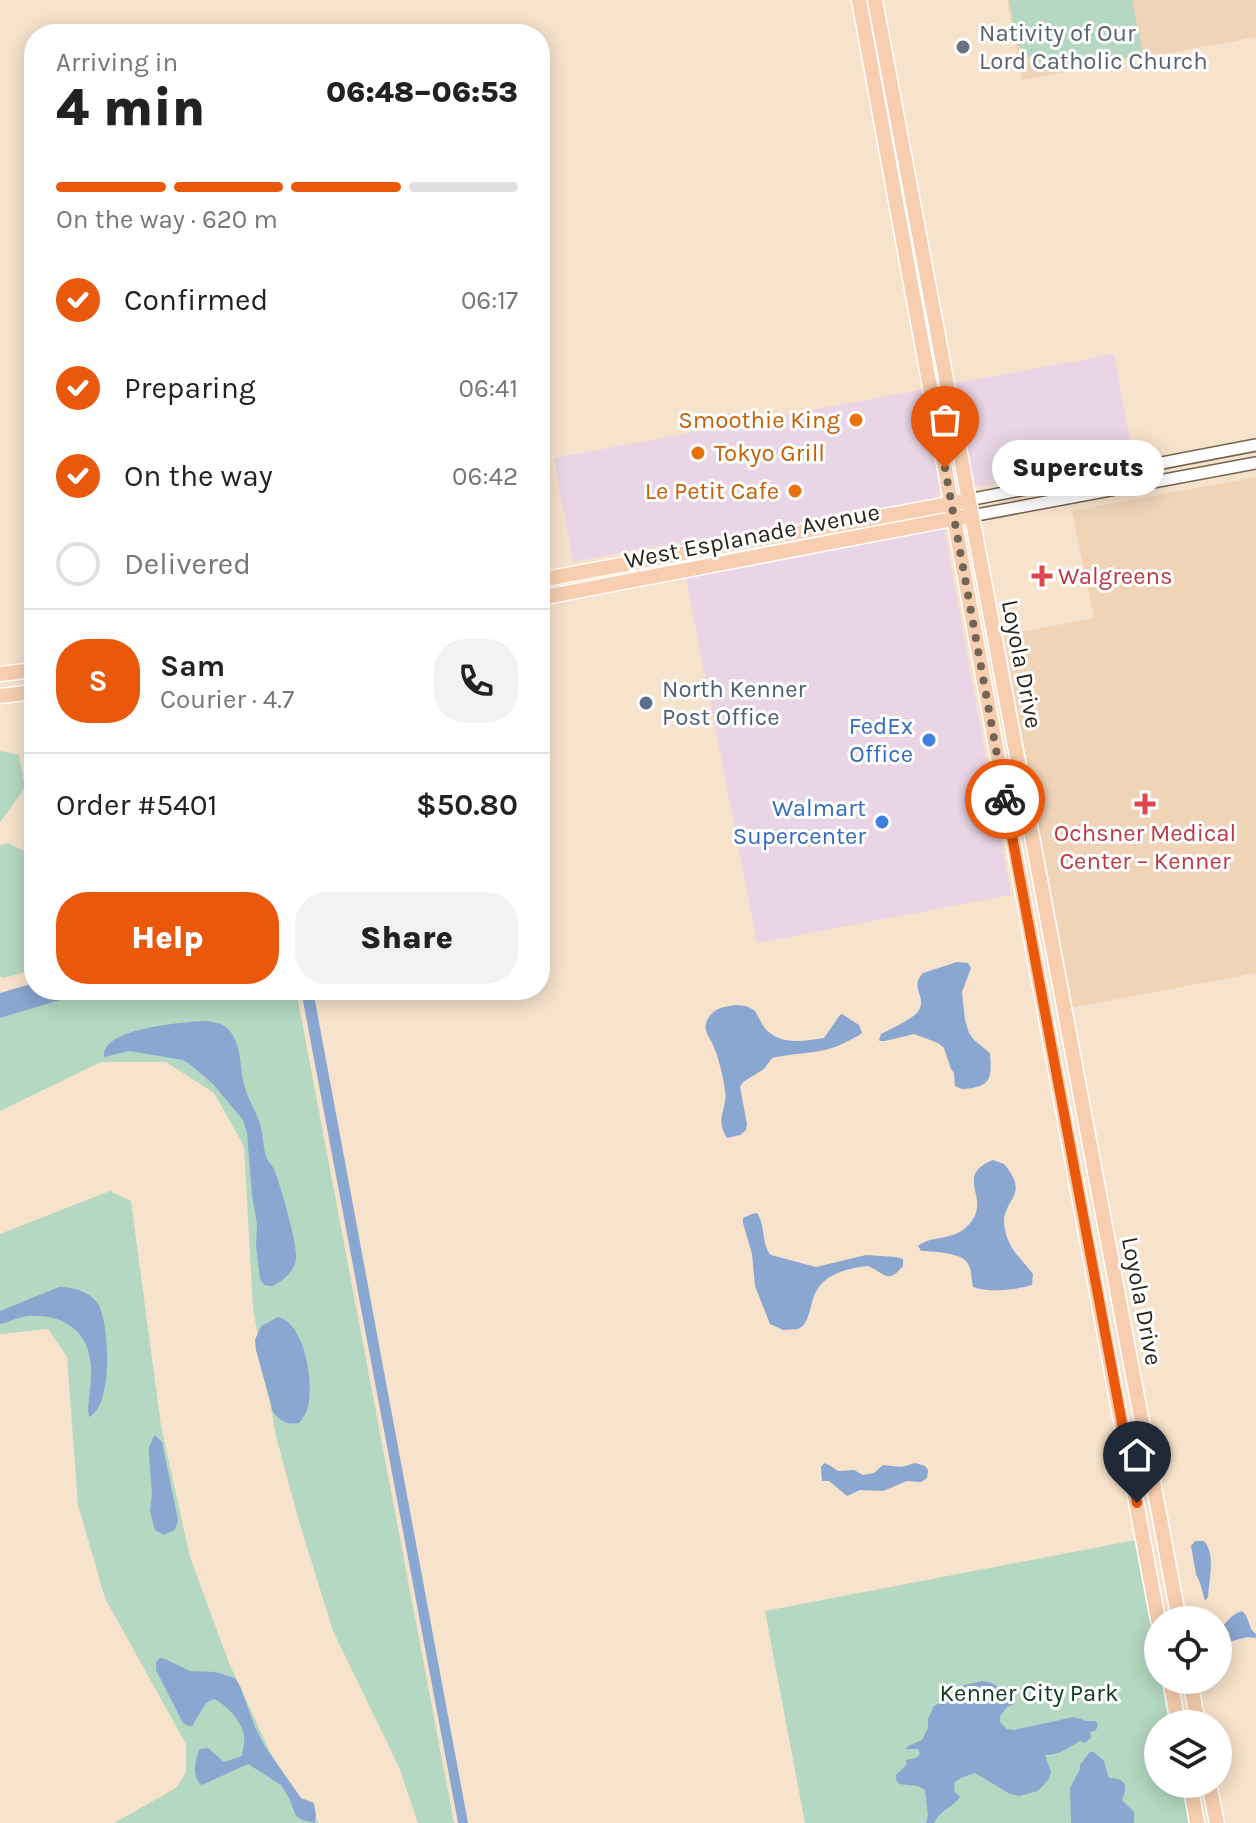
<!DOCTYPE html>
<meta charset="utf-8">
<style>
body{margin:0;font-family:Karla,sans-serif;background:#f2f2f2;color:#222;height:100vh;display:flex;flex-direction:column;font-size:30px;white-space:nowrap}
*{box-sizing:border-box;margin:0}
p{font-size:26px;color:#767676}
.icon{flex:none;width:44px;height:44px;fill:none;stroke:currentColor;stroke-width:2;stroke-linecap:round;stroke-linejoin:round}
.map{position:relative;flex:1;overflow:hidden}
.panel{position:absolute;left:24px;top:24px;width:526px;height:976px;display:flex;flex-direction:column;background:#fff;border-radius:32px;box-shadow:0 4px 20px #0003}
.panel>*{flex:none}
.tools{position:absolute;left:1144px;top:1606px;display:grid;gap:16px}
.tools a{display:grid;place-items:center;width:88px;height:88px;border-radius:50%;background:#fff;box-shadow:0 4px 20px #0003;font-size:40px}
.pin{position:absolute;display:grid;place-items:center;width:68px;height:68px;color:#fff;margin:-82px -34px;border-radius:50% 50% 50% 0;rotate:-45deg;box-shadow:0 0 8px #0007}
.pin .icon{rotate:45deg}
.courier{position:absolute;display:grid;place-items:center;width:80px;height:80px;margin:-40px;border:6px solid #ea580c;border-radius:50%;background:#fff;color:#222;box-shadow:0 2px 10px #0007}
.bubble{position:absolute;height:56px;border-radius:28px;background:#fff;box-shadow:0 4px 20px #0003;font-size:26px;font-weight:800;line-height:56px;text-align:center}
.summary em{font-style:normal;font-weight:800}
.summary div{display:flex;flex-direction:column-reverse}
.summary{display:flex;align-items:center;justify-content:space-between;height:136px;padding:0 32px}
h1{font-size:52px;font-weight:800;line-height:60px}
.bar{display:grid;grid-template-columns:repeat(4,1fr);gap:12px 8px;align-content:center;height:96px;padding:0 32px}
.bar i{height:10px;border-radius:6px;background:#e0e0e0}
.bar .active{background:#ea580c}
.bar p{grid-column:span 4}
.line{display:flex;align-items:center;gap:20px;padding:0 32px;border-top:2px solid #e0e0e0}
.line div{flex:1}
.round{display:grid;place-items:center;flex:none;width:84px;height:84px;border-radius:32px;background:#f2f2f2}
ol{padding:0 32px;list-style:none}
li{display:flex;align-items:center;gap:24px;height:88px}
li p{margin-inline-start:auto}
li .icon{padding:8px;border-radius:50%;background:#ea580c;color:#fff;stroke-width:4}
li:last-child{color:#767676}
li i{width:44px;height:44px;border:4px solid #e0e0e0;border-radius:50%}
.action{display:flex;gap:16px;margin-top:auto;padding:16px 32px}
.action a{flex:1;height:92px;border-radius:32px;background:#ea580c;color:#fff;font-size:32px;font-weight:800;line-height:92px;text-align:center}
.action a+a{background:#f2f2f2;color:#222}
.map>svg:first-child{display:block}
.commercial{fill:#e9d5e5}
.built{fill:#efd4b8}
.green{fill:#b4d8c1}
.water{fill:#89a7d1}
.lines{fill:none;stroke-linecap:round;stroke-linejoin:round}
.minor-casing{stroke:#74614e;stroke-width:14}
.major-casing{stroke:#fff;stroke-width:17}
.minor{stroke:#fff;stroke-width:11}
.major{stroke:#f7ceaf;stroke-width:14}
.done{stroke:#716557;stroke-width:8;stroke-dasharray:0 14.4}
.route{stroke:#ea580c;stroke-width:10}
.worship-dot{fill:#6b7280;stroke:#fff;stroke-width:3}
.food-dot{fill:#e8710a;stroke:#fff;stroke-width:3}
.health-dot{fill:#e0444e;stroke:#fff;stroke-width:3}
.service-dot{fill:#5c6f8a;stroke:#fff;stroke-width:3}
.shop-dot{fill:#3f7fe0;stroke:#fff;stroke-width:3}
.labels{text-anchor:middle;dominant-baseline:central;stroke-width:6;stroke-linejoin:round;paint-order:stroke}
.worship-label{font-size:24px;fill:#5b616d;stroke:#fff;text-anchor:start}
.food-label{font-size:24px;fill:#c56008;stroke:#fff;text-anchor:end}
.street-label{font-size:24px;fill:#292219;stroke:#fff}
.health-label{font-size:24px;fill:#be3a42;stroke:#fff;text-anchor:start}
.service-label{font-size:24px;fill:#4e5e75;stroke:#fff;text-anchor:start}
.shop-label{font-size:24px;fill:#366cbe;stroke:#fff;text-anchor:end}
.park-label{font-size:24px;fill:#0f3823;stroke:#fff}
</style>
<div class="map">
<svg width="1256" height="1823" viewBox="0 0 1256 1823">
<rect width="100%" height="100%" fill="#f7e2cb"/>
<path class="commercial" d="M 1114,354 L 1133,458 L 938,494 L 1011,895 L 757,943 L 679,542 L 573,562 L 554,458 Z"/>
<path class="built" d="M 1007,0 L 1256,0 L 1256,37 L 1022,80 Z
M 1256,477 L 1256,973 L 1070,1008 L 1004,635 L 1094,618 L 1072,511 Z"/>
<path class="green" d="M 1009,0 L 1132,0 L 1143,55 L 1062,70 L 1040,63 L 1030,57 L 1017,44 Z
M 0,751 L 19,755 L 25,788 L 0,822 Z
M 8,843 L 34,856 L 34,970 L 3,978 L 0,976 L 0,848 L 1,845 Z
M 94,990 L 296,990 L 454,1823 L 418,1823 L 399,1767 L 333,1631 L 298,1518 L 276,1436 L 253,1308 L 244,1146 L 214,1093 L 166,1062 L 101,1062 L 0,1111 L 0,1018 Z
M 110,1191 L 131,1201 L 161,1426 L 190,1557 L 229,1663 L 276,1765 L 319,1823 L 114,1823 L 176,1788 L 186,1772 L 186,1744 L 105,1598 L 78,1505 L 67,1357 L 48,1329 L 0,1334 L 0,1234 Z
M 1136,1540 L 1158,1658 L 1158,1680 L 1162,1680 L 1171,1724 L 1158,1724 L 1158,1784 L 1182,1784 L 1189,1823 L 805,1823 L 765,1611 Z"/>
<path class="water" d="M 957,962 L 968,963 L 971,968 L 962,992 L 965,1020 L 969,1033 L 974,1040 L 990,1053 C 992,1078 992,1087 962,1089 L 955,1086 L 954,1073 L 951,1069 L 944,1048 L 938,1043 L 914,1034 L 885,1041 L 880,1041 L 879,1040 L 881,1034 C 890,1029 914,1019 919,1010 C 927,996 909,988 923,973 Z
M 34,983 L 34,990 L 94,990 L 0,1018 L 0,993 Z
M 301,990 L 313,990 L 468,1823 L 458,1823 Z
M 735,1005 L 746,1006 L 754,1010 C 758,1015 760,1021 764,1027 C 779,1046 802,1041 824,1038 L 840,1015 L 842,1014 L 859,1025 L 862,1033 C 857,1037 839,1046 832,1048 C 813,1054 791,1053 772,1058 L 764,1069 L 743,1082 L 740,1087 L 747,1124 L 746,1130 L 740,1135 L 727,1138 C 714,1117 728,1111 725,1090 C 723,1076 719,1060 714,1047 C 711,1039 704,1033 706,1024 C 710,1009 722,1007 735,1005 Z
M 205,1021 C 214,1022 222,1023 228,1029 C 243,1045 239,1069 245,1088 C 249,1102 258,1114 261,1128 C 263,1136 263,1145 265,1153 C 266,1159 271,1164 274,1169 C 280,1184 298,1245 296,1259 C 294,1272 283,1281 272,1286 L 264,1285 L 260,1279 L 256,1245 L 257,1224 L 252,1195 L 247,1133 L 243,1120 L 213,1084 L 191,1065 L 183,1060 L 129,1051 L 104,1057 C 100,1028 185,1022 205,1021 Z
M 993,1160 L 1004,1164 C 1033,1198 998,1199 1005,1230 C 1009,1250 1022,1259 1033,1274 L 1032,1285 C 1014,1290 990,1293 973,1287 C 971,1279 972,1267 966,1261 C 959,1253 932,1251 921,1251 L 918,1246 C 932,1234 958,1243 973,1219 C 988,1196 955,1175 993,1160 Z
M 757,1213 C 766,1226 761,1245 771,1255 L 816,1267 L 866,1255 L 896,1257 L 903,1259 L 903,1266 C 887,1285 885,1273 868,1266 C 848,1268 822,1274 814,1296 C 810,1307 810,1316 803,1326 L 798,1329 L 783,1330 L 770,1324 L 755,1286 L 752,1254 L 743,1223 L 743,1218 L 752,1214 Z
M 59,1287 C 73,1287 89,1291 98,1304 C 110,1324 113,1407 89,1417 L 88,1410 C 89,1394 93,1375 90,1359 C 86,1329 60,1314 30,1316 C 19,1316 11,1322 0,1324 L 0,1311 Z
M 278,1317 C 305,1323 314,1383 308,1406 C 307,1412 303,1418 299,1423 C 287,1425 281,1422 273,1412 L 256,1350 L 255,1340 L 261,1326 Z
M 154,1436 L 156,1436 L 162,1442 L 178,1520 L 175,1530 L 164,1535 L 155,1530 L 150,1511 L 152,1494 L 149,1455 L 149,1447 Z
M 824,1463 L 829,1465 L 838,1471 L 854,1470 L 863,1475 L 874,1473 L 883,1465 L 902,1467 L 915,1463 L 925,1466 L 928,1470 L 927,1478 L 921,1482 L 907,1481 L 883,1491 L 860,1490 L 847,1496 L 829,1481 L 822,1481 L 821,1467 Z
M 1195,1541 L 1204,1541 C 1216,1555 1209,1579 1208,1597 L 1205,1601 L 1200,1583 L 1196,1574 L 1191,1546 Z
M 1242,1611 C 1251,1619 1247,1628 1256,1634 L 1256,1638 L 1247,1637 L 1218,1645 L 1218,1630 C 1227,1623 1231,1614 1242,1611 Z
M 160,1658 L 165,1659 L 190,1671 L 215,1672 L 235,1678 L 240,1686 L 255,1727 L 264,1745 L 301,1798 L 314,1803 L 316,1816 L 315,1823 L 303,1820 L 296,1816 L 289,1798 L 281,1785 L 248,1764 L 202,1785 C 191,1778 195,1759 200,1749 L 208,1748 L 224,1762 L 242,1756 C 243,1749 245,1742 244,1735 C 242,1722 226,1704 214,1699 L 206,1703 L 192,1726 L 188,1726 L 183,1723 L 156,1670 L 156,1662 Z
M 983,1681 L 992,1683 L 999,1688 L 998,1692 L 1005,1688 L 1011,1691 L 1008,1695 L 1014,1700 L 1015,1704 L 1007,1707 L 1000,1716 L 1000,1722 L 1007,1729 L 1014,1730 L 1074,1717 L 1087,1721 L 1096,1721 L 1098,1725 L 1096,1730 L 1090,1732 L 1091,1738 L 1085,1743 L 1080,1741 C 1068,1748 1059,1755 1045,1755 L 1051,1772 L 1049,1779 L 1038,1791 L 1019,1796 L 1010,1794 L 975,1773 L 961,1778 L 955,1782 L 954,1791 L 960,1797 C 952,1808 940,1810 934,1823 L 926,1823 L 928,1815 L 925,1790 L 918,1786 L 899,1784 L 896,1780 L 896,1775 L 907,1764 L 906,1760 L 916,1758 L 920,1754 L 918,1749 L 906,1749 L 908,1746 L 922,1740 L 928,1728 L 928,1719 L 934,1706 L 950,1698 L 964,1685 Z
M 1090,1752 L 1094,1752 L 1104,1761 L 1109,1778 L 1119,1779 L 1125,1784 L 1125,1792 L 1122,1800 L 1134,1812 L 1134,1823 L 1071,1823 L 1070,1788 L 1080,1769 L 1080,1765 Z"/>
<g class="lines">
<g class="minor-casing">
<path id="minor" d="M 968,500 L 1256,445
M 971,516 L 1256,463"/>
</g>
<g class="major-casing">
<path id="major" d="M 859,0 L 1019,873 L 1158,1620
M 875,0 L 1179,1620
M 540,580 L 960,502
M 540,598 L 963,517
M 0,674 L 34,670
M 0,696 L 34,692
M 1170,1680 L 1178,1724
M 1190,1680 L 1198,1724
M 1190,1784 L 1197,1823
M 1209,1784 L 1217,1823"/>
</g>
<use href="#minor" class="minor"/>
<use href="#major" class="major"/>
</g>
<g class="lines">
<path class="done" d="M 945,468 L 1005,799"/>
<path class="route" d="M 1005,799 L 1137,1503"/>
</g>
<circle class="worship-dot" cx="963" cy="47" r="8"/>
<g class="food-dot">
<circle cx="856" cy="420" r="8"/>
<circle cx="698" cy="453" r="8"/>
<circle cx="795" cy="491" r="8"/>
</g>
<g class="health-dot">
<path d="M1038 564h8v8h8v8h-8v8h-8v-8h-8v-8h8z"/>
<path d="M1141 792h8v8h8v8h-8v8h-8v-8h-8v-8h8z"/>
</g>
<circle class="service-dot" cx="646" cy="703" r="8"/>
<g class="shop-dot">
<circle cx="929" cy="740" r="8"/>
<circle cx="882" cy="822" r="8"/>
</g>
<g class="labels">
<g class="worship-label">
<text x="979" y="33">Nativity of Our<tspan x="979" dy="28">Lord Catholic Church</tspan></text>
</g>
<g class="food-label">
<text x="840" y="420">Smoothie King</text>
<text x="714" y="453" text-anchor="start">Tokyo Grill</text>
<text x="779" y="491">Le Petit Cafe</text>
</g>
<g class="street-label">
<text transform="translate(752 536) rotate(-11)">West Esplanade Avenue</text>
<text transform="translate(1022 664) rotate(79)">Loyola Drive</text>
<text transform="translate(1142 1301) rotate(79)">Loyola Drive</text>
</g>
<g class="health-label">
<text x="1058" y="576">Walgreens</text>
<text x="1145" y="833" text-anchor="middle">Ochsner Medical<tspan x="1145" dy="28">Center – Kenner</tspan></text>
</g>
<g class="service-label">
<text x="662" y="689">North Kenner<tspan x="662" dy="28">Post Office</tspan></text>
</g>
<g class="shop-label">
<text x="913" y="726">FedEx<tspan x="913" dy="28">Office</tspan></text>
<text x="866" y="808">Walmart<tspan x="866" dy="28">Supercenter</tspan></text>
</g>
<g class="park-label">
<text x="1029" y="1693">Kenner City Park</text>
</g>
</g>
</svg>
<div class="tools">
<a><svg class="icon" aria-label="locate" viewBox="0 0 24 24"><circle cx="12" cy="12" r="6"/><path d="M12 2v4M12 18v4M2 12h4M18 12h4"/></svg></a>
<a><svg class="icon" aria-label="layers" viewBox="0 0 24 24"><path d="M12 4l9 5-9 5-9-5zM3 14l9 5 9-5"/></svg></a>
</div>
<div class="pin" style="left:945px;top:468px;background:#ea580c"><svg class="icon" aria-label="bag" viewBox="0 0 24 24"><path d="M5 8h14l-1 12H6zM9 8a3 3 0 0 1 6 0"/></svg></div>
<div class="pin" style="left:1137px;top:1503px;background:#1f2937"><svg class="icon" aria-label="home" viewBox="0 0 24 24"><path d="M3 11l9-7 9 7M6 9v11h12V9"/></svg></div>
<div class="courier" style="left:1005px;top:799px"><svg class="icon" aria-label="bike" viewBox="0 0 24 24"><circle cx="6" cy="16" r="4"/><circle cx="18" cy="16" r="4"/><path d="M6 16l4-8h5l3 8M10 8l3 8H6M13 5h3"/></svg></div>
<div class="bubble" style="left:992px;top:440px;width:172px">Supercuts</div>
<section class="panel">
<div class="summary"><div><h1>4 min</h1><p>Arriving in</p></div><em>06:48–06:53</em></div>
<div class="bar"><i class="active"></i><i class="active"></i><i class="active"></i><i></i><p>On the way · 620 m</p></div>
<ol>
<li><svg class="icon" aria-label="check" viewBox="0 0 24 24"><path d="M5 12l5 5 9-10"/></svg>Confirmed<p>06:17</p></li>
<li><svg class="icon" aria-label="check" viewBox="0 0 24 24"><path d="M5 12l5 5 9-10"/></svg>Preparing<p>06:41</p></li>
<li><svg class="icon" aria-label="check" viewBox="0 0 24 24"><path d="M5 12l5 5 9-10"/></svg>On the way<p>06:42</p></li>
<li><i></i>Delivered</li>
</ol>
<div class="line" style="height:144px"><b class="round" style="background:#ea580c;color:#fff">S</b><div><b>Sam</b><p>Courier · 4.7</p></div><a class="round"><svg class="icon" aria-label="phone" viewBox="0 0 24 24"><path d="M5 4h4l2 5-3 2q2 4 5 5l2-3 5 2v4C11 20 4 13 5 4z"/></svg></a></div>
<div class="line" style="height:104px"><div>Order #5401</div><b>$50.80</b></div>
<div class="action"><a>Help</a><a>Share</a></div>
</section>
</div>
